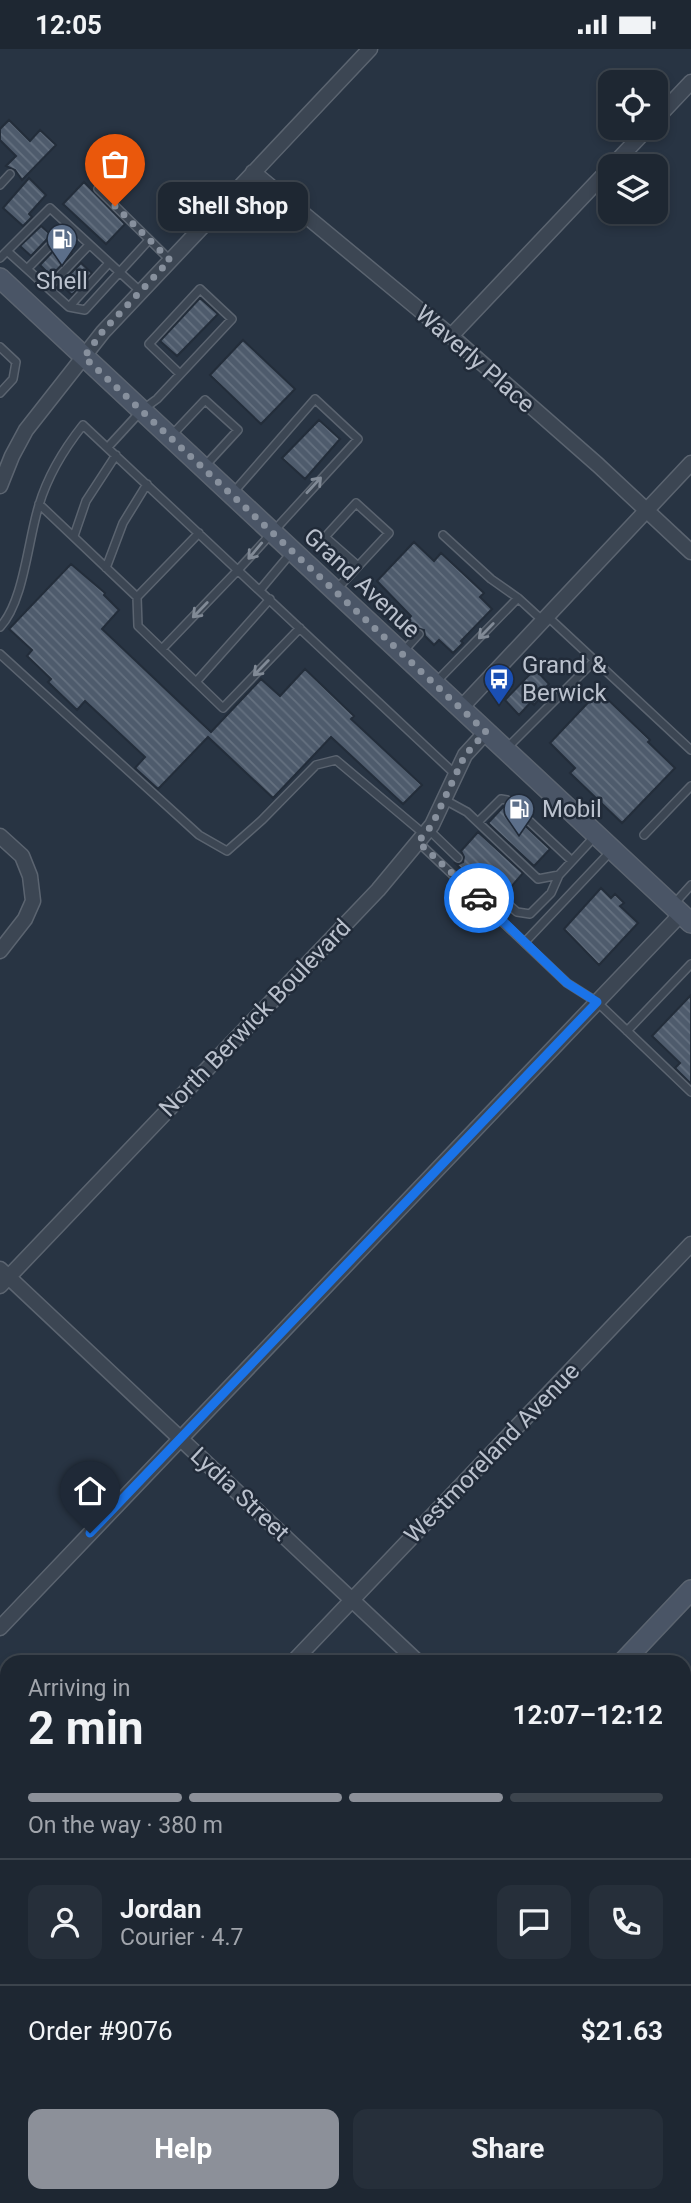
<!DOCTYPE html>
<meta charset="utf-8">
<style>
body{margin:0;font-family:Roboto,sans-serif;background:#262f3a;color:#f1f3f6;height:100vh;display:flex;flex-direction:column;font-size:26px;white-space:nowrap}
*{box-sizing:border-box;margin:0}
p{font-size:23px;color:#a1a5ac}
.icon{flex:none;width:38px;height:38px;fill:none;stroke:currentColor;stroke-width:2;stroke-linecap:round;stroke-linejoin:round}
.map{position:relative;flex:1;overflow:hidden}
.side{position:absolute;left:0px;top:1606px;width:691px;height:548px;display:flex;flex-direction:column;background:#1e2732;border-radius:21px 21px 0 0;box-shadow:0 4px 10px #0003,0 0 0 2px #3c444d}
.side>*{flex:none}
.tools{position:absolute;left:598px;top:21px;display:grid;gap:14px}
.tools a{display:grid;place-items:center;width:70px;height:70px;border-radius:14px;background:#1e2732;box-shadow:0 4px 10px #0003,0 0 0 2px #3c444d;font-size:35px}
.pin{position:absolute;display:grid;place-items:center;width:60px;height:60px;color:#fff;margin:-72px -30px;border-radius:50% 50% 50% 0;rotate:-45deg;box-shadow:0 0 7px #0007}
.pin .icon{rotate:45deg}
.courier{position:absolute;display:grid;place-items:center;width:70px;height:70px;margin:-35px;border:5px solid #1a73e8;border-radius:50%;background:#fff;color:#222;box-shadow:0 2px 9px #0007}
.bubble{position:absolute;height:49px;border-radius:14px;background:#1e2732;box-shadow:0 4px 10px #0003,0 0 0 2px #3c444d;font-size:23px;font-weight:700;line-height:49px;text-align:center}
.head em{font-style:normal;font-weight:700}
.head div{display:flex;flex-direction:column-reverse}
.head{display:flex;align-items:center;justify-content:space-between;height:119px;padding:0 28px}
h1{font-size:46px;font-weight:700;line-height:52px}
.bar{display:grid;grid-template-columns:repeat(4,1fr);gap:10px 7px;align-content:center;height:84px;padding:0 28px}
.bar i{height:9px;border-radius:5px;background:#3c444d}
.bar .current{background:#8c9099}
.bar p{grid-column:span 4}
.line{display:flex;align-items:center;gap:18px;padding:0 28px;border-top:2px solid #3c444d}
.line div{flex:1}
.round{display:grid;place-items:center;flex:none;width:74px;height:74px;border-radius:14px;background:#262f3a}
.cta{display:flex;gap:14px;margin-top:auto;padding:14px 28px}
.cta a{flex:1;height:80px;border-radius:14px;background:#8c9099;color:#fff;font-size:28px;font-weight:700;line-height:80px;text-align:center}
.cta a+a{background:#262f3a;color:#f1f3f6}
.status{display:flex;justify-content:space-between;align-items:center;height:49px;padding:0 35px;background:#1e2732;direction:ltr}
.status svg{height:19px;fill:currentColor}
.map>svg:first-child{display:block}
.building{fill:url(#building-back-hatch);stroke:#232d3a;stroke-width:2}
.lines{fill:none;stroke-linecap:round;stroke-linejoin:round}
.service-casing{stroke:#5b6470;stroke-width:10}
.minor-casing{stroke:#5b6470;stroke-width:17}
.secondary-casing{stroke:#5b6470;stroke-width:22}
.service{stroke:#3c4653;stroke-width:7}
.minor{stroke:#3c4653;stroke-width:14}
.secondary{stroke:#4a5566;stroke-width:19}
.oneway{stroke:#818a96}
.done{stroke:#87909d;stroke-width:7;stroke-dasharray:0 12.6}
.route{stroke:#1a73e8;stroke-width:9}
.labels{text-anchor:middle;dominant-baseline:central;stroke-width:5;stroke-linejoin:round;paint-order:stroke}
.poi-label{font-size:24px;fill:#bac1cd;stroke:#212b39;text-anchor:start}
.street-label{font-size:24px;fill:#bac1cd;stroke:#212b39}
</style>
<div class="status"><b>12:05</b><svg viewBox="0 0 49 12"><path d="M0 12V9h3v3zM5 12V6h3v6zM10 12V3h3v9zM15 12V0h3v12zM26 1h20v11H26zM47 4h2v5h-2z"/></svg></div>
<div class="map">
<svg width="691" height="2154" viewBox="0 0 691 2154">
<defs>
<pattern id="building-back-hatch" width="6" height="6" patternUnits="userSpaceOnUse" patternTransform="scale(1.75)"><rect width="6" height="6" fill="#4e5b6c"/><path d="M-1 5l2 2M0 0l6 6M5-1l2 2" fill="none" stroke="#657180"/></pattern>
</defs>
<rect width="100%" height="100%" fill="#283443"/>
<path class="building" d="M 9,71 L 30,92 L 40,81 L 56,96 L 22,131 L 15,121 L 6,117 L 16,107 L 0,91 L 0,80 Z
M 29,129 L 46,146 L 29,165 L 32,168 L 23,177 L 3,159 Z
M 84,133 L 125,175 L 106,195 L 63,155 Z
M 41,177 L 51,186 L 31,207 L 20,197 Z
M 60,195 L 72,205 L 51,227 L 40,216 Z
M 81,214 L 92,224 L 72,246 L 60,235 Z
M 200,249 L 218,265 L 177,307 L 160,292 Z
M 243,291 L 295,340 L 261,375 L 210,326 Z
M 319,371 L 340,390 L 305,430 L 282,409 Z
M 414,493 L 434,512 L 441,504 L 484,544 L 480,548 L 492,560 L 461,592 L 463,594 L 453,604 L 439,591 L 434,596 L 425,587 L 424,581 L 417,579 L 408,571 L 411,567 L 377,532 Z
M 71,515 L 105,544 L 104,546 L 119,561 L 102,580 L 211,683 L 261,630 L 280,647 L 305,620 L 354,667 L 351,670 L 422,736 L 403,755 L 331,688 L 273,749 L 208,688 L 158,740 L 135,719 L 145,708 L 85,652 L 77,661 L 48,633 L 51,630 L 27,607 L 32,601 L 9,580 Z
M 535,620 L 549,635 L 540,645 L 542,647 L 534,656 L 531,653 L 519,666 L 505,651 Z
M 599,642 L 650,691 L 648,693 L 675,719 L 622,774 L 570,724 L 575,719 L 550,694 Z
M 504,757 L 550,800 L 534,817 L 488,774 Z
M 478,783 L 523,824 L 505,845 L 500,843 L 496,846 L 496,854 L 454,813 L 459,815 L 463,813 L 464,808 L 461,802 Z
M 601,839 L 611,849 L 615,845 L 624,854 L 620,857 L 638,874 L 599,916 L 564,880 Z
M 691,946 L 691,1035 L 675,1019 L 680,1014 L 652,987 Z"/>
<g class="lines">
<g class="service-casing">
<path id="service" d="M 0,136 L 10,125
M 98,140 L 170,211
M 7,202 L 69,258 L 85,261 L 149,191
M 0,209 L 50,159 L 140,242
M 27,220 L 69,177
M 48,239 L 89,196
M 69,258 L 109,214
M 0,298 L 16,313 L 13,330 L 0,344
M 171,387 L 205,351 L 238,381 L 203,419
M 108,398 L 142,361 L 157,350 L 232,270 L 200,240 L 149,295 L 180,325
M 39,455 L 137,548 L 138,577 L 223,659 L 300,579
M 443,486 L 491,530 L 518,549 L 542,571
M 74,487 L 86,452 L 116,406
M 106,519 L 123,474 L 147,435
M 260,541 L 291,504
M 335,542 L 389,484 L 356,454 L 325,488 L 358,517
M 137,548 L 199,484
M 547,567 L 691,701
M 0,578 C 24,553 28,490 39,456 C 48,426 64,400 83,376 L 456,726
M 162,600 L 238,521 L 358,390 L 315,350 L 232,445
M 402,604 L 419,585
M 0,605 L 199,786 L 227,802 L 262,771 L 316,716 L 336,711 L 424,785
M 196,633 L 270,550
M 436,633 L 518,549
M 506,700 L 595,611
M 445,751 L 467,763 L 538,830 L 559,826
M 478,773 L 501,750 L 507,751 L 572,812
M 428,780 L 458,809
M 644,786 L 691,737
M 418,793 L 567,934 L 597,953 L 691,1043
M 501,849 L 517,863 L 530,865 L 551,844 L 559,826 L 596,786
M 673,856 L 691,836
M 525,893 L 612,801
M 627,982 L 691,915"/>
</g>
<g class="minor-casing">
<path id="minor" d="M 656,70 L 691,33
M 612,117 L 648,79
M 253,123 L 451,287 L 598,416 L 691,503
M 451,287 L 611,118
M 0,437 L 12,407 L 26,381 L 103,283 L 370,0
M 460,660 L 691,414
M 0,787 L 22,807 L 30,827 L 33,852 L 25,870 L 0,902
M 0,1220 L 419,1614
M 0,1237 L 378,841 L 432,776 L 465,706 L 486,683
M 0,1579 L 681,865
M 292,1614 L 691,1195
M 0,1685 L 7,1692
M 684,1863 L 691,1870
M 684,1914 L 691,1907
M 0,1921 L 7,1914
M 488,2147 L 495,2154
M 392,2154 L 398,2147"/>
</g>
<g class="secondary-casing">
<path id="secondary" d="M 0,229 L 691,874
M 622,1614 L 691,1541
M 107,2154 L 114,2147"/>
</g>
<use href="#service" class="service"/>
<use href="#minor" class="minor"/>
<use href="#secondary" class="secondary"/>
</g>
<defs><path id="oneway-shaft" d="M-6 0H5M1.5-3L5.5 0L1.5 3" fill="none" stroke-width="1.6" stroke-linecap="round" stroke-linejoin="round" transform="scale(1.75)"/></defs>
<g class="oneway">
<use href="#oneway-shaft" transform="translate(314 436) rotate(-47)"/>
<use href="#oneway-shaft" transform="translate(255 502) rotate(130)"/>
<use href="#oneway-shaft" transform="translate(200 561) rotate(134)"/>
<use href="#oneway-shaft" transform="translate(486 582) rotate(134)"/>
<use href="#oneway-shaft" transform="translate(261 619) rotate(134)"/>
</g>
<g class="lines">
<path class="done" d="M 115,157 L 170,211 L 103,282 L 84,308 L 486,683 L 465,706 L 432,776 L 418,793 L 479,849"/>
<path class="route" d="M 90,1484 L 597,953 L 567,934 L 479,849"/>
</g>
<defs>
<g id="fuel-pin" transform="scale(1.575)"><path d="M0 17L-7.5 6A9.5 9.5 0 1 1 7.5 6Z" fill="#5c6f8a" stroke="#212b39"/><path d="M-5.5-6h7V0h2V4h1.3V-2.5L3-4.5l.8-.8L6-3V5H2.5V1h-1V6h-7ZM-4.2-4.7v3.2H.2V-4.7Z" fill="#fff"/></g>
<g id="bus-pin" transform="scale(1.575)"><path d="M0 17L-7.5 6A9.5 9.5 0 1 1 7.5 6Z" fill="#1a4fb4" stroke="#212b39"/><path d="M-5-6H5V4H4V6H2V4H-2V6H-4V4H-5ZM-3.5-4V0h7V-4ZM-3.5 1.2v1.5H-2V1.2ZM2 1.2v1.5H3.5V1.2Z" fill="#fff"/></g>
</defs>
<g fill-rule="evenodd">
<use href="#fuel-pin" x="62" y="190"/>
<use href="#bus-pin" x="499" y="630"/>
<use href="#fuel-pin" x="519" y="760"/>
</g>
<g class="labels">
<g class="poi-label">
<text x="62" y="232" text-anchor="middle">Shell</text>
<text x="522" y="616">Grand &amp;<tspan x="522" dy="28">Berwick</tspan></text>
<text x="542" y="760">Mobil</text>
</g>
<g class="street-label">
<text transform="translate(475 310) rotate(41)">Waverly Place</text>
<text transform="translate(362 534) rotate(43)">Grand Avenue</text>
<text transform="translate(255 969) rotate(-46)">North Berwick Boulevard</text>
<text transform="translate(492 1404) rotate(-46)">Westmoreland Avenue</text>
<text transform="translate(240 1445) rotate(43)">Lydia Street</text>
</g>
</g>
</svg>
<div class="tools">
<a><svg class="icon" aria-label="locate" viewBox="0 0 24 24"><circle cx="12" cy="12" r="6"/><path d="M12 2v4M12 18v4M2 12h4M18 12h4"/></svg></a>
<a><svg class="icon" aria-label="layers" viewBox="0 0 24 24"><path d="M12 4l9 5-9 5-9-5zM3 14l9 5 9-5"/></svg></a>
</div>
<div class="pin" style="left:115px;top:157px;background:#ea580c"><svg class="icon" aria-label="bag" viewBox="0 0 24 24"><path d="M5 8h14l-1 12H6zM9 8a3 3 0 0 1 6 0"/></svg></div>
<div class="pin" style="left:90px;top:1484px;background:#1f2937"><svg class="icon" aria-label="home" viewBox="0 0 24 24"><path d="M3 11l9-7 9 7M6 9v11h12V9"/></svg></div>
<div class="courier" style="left:479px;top:849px"><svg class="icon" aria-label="car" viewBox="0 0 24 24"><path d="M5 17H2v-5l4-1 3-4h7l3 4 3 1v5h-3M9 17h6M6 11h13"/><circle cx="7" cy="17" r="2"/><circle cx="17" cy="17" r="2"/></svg></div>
<div class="bubble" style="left:158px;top:133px;width:150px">Shell Shop</div>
<section class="side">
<div class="head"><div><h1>2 min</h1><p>Arriving in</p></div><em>12:07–12:12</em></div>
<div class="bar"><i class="current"></i><i class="current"></i><i class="current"></i><i></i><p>On the way · 380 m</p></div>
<div class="line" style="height:126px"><a class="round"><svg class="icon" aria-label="person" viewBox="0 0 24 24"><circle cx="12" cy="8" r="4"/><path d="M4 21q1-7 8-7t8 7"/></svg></a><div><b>Jordan</b><p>Courier · 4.7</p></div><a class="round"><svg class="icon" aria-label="chat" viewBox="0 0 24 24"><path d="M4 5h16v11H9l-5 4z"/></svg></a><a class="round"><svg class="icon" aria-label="phone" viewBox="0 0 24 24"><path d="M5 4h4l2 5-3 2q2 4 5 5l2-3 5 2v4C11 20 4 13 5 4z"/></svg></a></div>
<div class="line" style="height:91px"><div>Order #9076</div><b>$21.63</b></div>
<div class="cta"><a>Help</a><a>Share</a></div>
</section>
</div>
